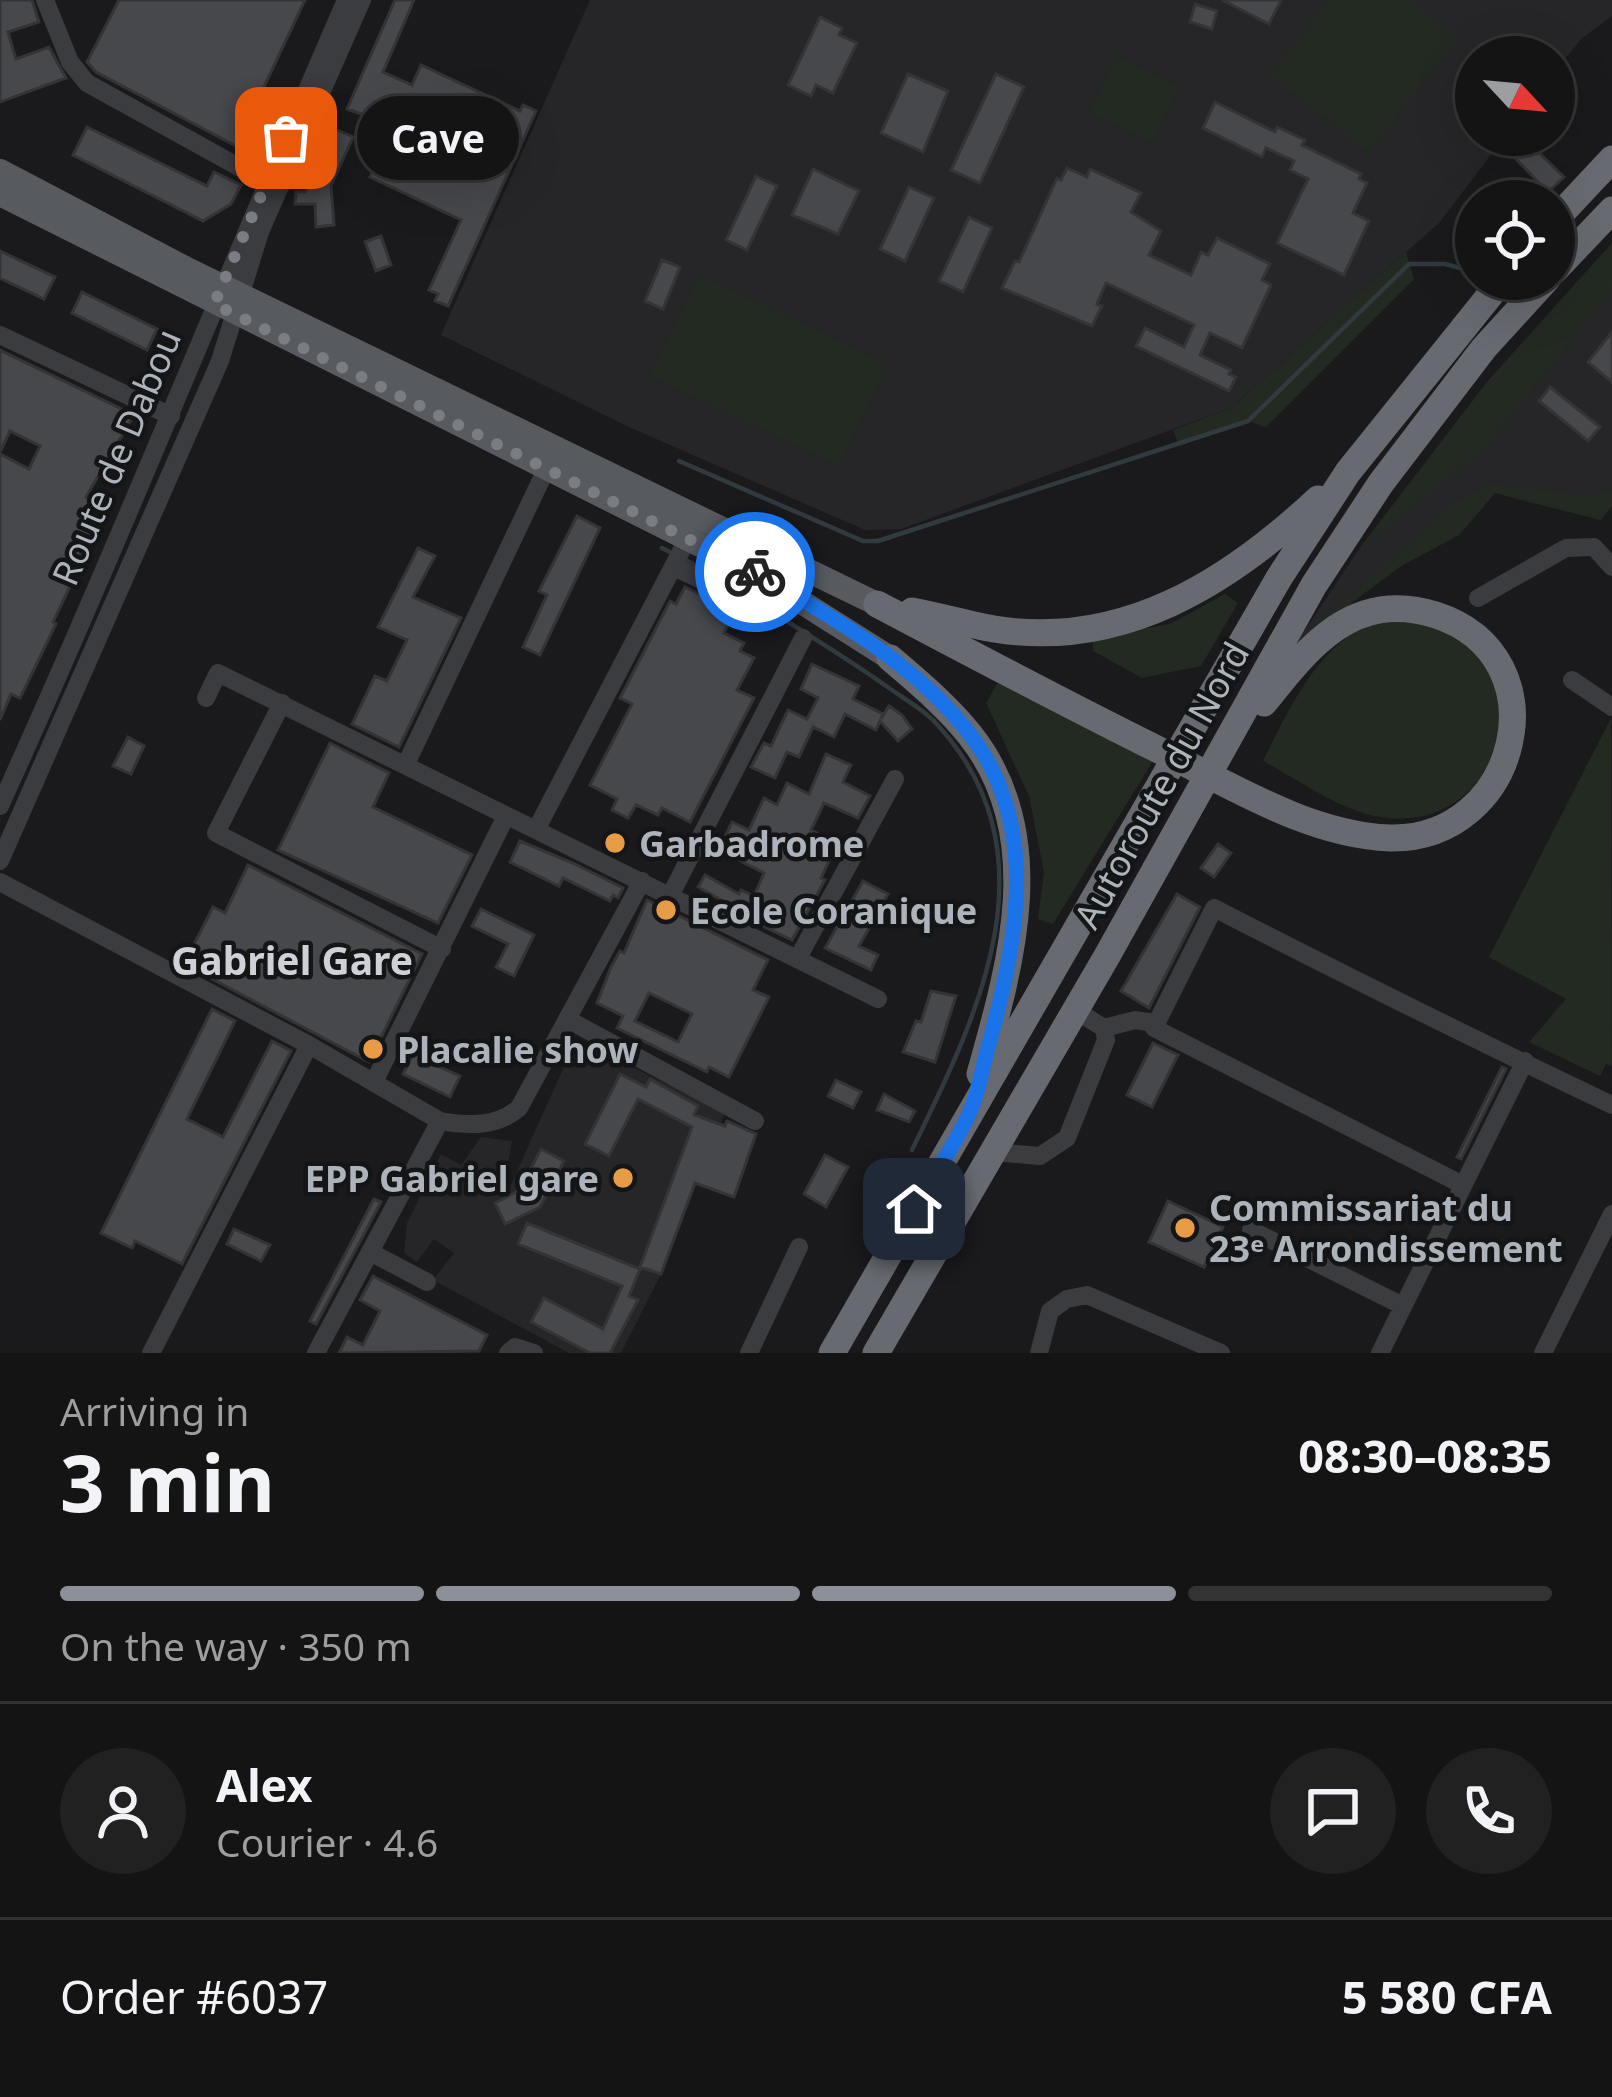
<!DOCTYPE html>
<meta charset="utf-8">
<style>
body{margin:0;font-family:"Noto Sans",sans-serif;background:#212122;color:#f1f3f6;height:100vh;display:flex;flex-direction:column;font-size:45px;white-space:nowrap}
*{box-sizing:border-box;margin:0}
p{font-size:39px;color:#9d9ea0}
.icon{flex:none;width:66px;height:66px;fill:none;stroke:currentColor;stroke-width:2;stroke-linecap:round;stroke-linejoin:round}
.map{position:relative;height:1353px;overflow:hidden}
.details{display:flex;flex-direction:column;background:#141415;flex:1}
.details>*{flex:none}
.needle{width:78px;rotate:116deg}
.controls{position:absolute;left:1455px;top:36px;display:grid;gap:24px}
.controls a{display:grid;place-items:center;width:120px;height:120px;border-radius:50%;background:#141415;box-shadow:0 12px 48px #0002,0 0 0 3px #333334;font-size:60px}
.pin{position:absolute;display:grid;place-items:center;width:102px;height:102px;color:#fff;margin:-51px;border-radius:24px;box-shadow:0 6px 18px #0006}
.courier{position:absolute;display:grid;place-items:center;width:120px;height:120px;margin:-60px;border:9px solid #1a73e8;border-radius:50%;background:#fff;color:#222;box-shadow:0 3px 15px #0007}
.bubble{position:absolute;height:84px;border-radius:42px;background:#141415;box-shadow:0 12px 48px #0002,0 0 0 3px #333334;font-size:39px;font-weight:700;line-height:84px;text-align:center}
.summary em{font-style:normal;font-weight:700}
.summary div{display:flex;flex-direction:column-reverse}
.summary{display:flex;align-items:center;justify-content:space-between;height:204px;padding:0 60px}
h1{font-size:78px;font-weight:700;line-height:90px}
.bar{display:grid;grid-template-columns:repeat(4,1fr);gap:18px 12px;align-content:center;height:144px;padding:0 60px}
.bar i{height:15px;border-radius:9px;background:#333334}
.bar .active{background:#8c9099}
.bar p{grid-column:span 4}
.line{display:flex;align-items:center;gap:30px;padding:0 60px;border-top:3px solid #333334}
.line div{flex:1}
.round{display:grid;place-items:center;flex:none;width:126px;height:126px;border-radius:63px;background:#212122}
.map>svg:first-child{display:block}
.built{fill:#262629}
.green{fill:#222a22}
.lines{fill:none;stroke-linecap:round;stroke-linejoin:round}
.stream{stroke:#303a3f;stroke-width:4.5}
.building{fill:#47484c;stroke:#343437;stroke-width:3;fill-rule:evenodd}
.minor{stroke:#3b3c40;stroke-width:18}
.major{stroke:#575a5f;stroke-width:24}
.highway{stroke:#676b71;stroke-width:27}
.done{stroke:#7a7d83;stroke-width:12;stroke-dasharray:0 21.6}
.route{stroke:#1a73e8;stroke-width:15}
.poi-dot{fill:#e89b45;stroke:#141517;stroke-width:4.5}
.labels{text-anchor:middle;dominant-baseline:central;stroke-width:9;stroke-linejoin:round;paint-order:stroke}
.street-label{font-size:36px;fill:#adb3ba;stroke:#141517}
.poi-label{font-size:36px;font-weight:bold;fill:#adb3ba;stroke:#141517;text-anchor:start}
.neighbourhood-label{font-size:39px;font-weight:bold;fill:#ced1d7;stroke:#141517}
</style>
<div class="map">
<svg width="1612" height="1353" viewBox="0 0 1612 1353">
<rect width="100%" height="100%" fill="#1a1a1c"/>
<path class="built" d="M 590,0 L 1612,0 L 1612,16 L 1581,39 L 1554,73 L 1554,57 L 1476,57 L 1476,135 L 1506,135 L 1439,223 L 1231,408 L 901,529 L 865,530 L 631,428 L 441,335 Z
M 1612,243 L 1612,506 L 1601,520 L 1495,493 L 1459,535 L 1401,566 L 1295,645 L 1359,549 L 1487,382 Z
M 576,1040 L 725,1112 L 661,1274 L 621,1353 L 569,1353 L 433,1280 L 454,1253 L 434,1239 L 417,1262 L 404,1253 L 407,1223 L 441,1154 L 461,1165 L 481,1137 L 512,1141 L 504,1187 L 511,1185 Z"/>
<path class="green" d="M 1329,0 L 1409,0 L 1458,38 L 1368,152 L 1270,75 Z
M 1116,56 L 1179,86 L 1153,142 L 1090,113 Z
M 1612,243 L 1612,290 L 1484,449 L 1359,549 L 1487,382 Z
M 1406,252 L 1414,279 L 1266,427 L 1248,421 L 1179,446 L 1173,430 L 1231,408 Z
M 699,274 L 887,364 L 839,466 L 650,376 Z
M 1492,484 L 1592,496 L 1612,490 L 1612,506 L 1601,520 L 1495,493 L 1459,535 L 1401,566 L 1295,645 L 1457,501 Z
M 1225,594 L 1238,603 L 1201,666 L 1142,678 L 1093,651 L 1093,637 L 1170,624 Z
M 1415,620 C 1428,625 1446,629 1457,637 C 1544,697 1490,829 1388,818 C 1344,814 1301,781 1263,761 C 1288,712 1319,640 1376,623 C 1388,620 1403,621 1415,620 Z
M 998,682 L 1154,759 L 1053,924 L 1038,919 L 1044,872 L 1029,796 L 986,703 Z
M 1611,718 L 1612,1066 L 1606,1064 L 1600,1076 L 1529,1042 L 1566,999 L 1489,957 Z"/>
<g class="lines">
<path class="stream" d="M 679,461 L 863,541 L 878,541 L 1248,421 L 1409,264 L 1445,264 L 1471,271
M 662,548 L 674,554
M 684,559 L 721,580
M 736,589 C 787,622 840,653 889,688 C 903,698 921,708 933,720 C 1059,852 979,1013 912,1150"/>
</g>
<path class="building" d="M 0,0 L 32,0 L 39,22 L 8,32 L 16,59 L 49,47 L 66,78 L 0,102 Z
M 119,0 L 305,0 L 236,146 L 96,72 L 87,62 Z
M 395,0 L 414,0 L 383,72 L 412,85 L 421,65 L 520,111 L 523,105 L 536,111 L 448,306 L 435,301 L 438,294 L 429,290 L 461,220 L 370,177 L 393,125 L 347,109 Z
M 1222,0 L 1281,0 L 1269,24 Z
M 1195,4 L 1217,11 L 1212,29 L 1190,22 Z
M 820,17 L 842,28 L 839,35 L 857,43 L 833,93 L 816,85 L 811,96 L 788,85 Z
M 908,74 L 948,91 L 923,152 L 881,133 Z
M 996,74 L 1024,87 L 980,183 L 951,170 Z
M 1215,102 L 1275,132 L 1277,127 L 1305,140 L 1302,145 L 1361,174 L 1359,179 L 1367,183 L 1353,213 L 1369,221 L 1344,275 L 1277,243 L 1308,179 L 1290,170 L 1294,161 L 1266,148 L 1262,157 L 1203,128 Z
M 87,127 L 207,186 L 214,172 L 241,185 L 231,204 L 203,221 L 73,155 Z
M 333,128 L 353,137 L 331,186 L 334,225 L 316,227 L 315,204 L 295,204 L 296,192 L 305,192 Z
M 1528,142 L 1564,177 L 1548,192 L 1513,156 Z
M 1067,168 L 1087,177 L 1090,169 L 1141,193 L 1131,212 L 1161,231 L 1149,255 L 1191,275 L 1201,252 L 1208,255 L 1217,238 L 1270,264 L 1262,280 L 1271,285 L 1242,348 L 1210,333 L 1200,355 L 1231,370 L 1229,374 L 1236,377 L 1229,391 L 1136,346 L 1145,328 L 1184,347 L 1194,325 L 1106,283 L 1097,304 L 1102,306 L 1092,326 L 1002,288 L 1015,261 L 1019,262 L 1057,178 L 1061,180 Z
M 813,169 L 859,191 L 838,234 L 792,215 Z
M 756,176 L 777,186 L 747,250 L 726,240 Z
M 909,187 L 934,198 L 905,261 L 880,249 Z
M 969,217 L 992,228 L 963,292 L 939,281 Z
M 381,236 L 391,265 L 376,271 L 365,242 Z
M 0,251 L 55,277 L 44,299 L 0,278 Z
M 662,260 L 680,267 L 663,309 L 645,301 Z
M 82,292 L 157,329 L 147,350 L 72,313 Z
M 1612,332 L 1612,382 L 1588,362 Z
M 0,350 L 134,415 L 86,497 L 103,505 L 73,570 L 77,572 L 53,622 L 56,624 L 20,698 L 11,694 L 0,720 L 0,454 L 29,469 L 40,446 L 10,431 L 0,452 Z
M 1550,387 L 1600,427 L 1588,441 L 1539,401 Z
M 577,516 L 600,528 L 540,655 L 523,647 L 547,595 L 539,591 Z
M 418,548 L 435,556 L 413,597 L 461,618 L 399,747 L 352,724 L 375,676 L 387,681 L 407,640 L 378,627 Z
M 685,587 L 725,606 L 738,606 L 724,633 L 744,643 L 740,651 L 754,658 L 737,690 L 754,698 L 690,822 L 662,808 L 658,815 L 636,805 L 628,818 L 612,810 L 617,799 L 590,785 L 632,704 L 620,698 L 670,601 L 676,604 Z
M 812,664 L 859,686 L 853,699 L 883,714 L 881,719 L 889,706 L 902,715 L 912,729 L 898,741 L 880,721 L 876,730 L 845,714 L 834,737 L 813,727 L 799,757 L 787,752 L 775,778 L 751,767 L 764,743 L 771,746 L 788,710 L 807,719 L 818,698 L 801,689 Z
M 128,737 L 144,746 L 131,774 L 113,766 Z
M 330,743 L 389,773 L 373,807 L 472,855 L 438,923 L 278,850 Z
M 826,754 L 851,765 L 843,782 L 870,796 L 858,818 L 824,803 L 811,830 L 817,833 L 810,847 L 831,857 L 821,878 L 825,880 L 792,940 L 731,911 L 721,905 L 723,901 L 698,887 L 705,875 L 739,894 L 741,890 L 754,896 L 764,873 L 711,846 L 717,835 L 724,839 L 732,822 L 749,830 L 764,798 L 777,805 L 787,783 L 809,794 Z
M 520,841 L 575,864 L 623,888 L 618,898 L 613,895 L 610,901 L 563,878 L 559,886 L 510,862 Z
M 1218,844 L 1231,853 L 1214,877 L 1201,868 Z
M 248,865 L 422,954 L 369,1062 L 184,964 L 213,907 L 225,913 Z
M 863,881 L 888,894 L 859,946 L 878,955 L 871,970 L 825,948 Z
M 1177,894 L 1200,907 L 1149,1008 L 1121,991 Z
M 647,900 L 768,960 L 753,990 L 769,997 L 729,1077 L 709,1067 L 707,1072 L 617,1028 L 623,1016 L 597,1003 L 611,967 L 620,951 L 624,953 ZM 649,993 L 692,1014 L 678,1042 L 635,1021 Z
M 481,909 L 534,935 L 514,976 L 496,967 L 508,944 L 472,926 Z
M 931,991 L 956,996 L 935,1062 L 903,1052 L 916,1021 L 921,1022 Z
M 212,1009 L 235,1021 L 187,1119 L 223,1137 L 272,1041 L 291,1051 L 182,1264 L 135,1241 L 132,1248 L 101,1233 Z
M 421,1038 L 441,1048 L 433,1064 L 460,1076 L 450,1097 L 403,1074 Z
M 1153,1043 L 1178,1055 L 1152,1107 L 1127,1095 Z
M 1502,1067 L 1506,1069 L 1461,1159 L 1457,1157 Z
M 620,1074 L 646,1087 L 650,1079 L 698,1106 L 694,1115 L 725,1126 L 727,1121 L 756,1134 L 734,1197 L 695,1183 L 661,1274 L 640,1267 L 692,1127 L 638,1099 L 609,1156 L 585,1144 Z
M 836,1080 L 861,1092 L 853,1108 L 828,1096 Z
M 884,1094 L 915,1111 L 909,1122 L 877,1110 Z
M 541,1149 L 564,1161 L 540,1207 L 505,1224 L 495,1203 L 520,1190 Z
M 825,1155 L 848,1167 L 826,1207 L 804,1194 Z
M 374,1199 L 381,1202 L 316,1324 L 310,1321 Z
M 1168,1201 L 1223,1227 L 1204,1267 L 1149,1242 Z
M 527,1223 L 640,1269 L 629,1296 L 638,1300 L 610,1353 L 590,1353 L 531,1322 L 544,1298 L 603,1329 L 622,1286 L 518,1244 Z
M 234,1229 L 270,1245 L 261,1261 L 227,1244 Z
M 373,1276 L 487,1335 L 479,1351 L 339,1353 L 347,1337 L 363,1345 L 380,1311 L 360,1300 Z"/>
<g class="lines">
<path class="minor" d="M 45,0 L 70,62 L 87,83 L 266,182
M 0,335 L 171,416
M 674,567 L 731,594
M 1478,598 L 1566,548 L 1594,547 L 1612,567
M 1572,680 L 1612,707
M 206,698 L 218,673 L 878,999
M 282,703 L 216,833 L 442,949
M 406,764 L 551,459
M 0,806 C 121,540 229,268 346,0
M 536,830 L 688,538
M 0,861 L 220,361 L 260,232 L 362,0
M 0,882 L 309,1045 L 440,1121 C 468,1126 497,1127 519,1108 L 642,881
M 671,894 L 803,638
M 798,958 L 895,779
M 567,1019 L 755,1121
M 1104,1028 L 1135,1020 L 1154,1023
M 374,1082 L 506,816
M 993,1152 L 1040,1156 L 1067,1138 L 1106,1040 L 1104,1028 L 1075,1010
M 1463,1185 L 1154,1028 L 1214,908 C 1346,976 1478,1041 1612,1105
M 1251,1230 L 1403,1306
M 370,1252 L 427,1282
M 151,1353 L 309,1045
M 316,1353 L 440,1121
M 508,1353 L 515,1347 L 534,1353
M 749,1353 L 799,1247
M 1039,1353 L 1050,1311 L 1067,1299 L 1087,1295 L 1221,1353
M 1380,1353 L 1525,1061
M 1543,1353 L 1612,1214"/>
<path class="major" d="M 0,171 L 185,268 L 877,604
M 0,194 L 754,572 L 890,658"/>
<path class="highway" d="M 1554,221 L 1612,159
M 1554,271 L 1612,210
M 877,604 C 974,655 1071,707 1169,755 C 1237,789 1312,835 1390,838 C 1519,841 1564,657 1436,615 C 1354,589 1309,646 1264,703
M 912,611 C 939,616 966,624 994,629 C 1122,650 1228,583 1318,499
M 890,658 C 918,682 947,706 970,735 C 1049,835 1011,964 980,1074
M 832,1353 L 1279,578 L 1348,472 L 1503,279
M 876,1353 L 1107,956 L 1314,585 L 1381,483 L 1484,348 L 1547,279"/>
</g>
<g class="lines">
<path class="done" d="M 286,138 L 214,304 L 755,572"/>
<path class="route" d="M 755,572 C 832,617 917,664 972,737 C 1041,829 1016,943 989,1044 C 982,1067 979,1093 969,1114 C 954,1147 932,1178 914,1209"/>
</g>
<g class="poi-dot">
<circle cx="615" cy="843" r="12"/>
<circle cx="666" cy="910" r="12"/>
<circle cx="373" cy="1049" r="12"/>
<circle cx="623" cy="1178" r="12"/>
<circle cx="1185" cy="1228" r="12"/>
</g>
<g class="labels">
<g class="street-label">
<text transform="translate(116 457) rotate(-67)">Route de Dabou</text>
<text transform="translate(1161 785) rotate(-61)">Autoroute du Nord</text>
</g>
<g class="poi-label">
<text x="639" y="843">Garbadrome</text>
<text x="690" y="910">Ecole Coranique</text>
<text x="397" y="1049">Placalie show</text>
<text x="599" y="1178" text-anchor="end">EPP Gabriel gare</text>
<text x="1209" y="1207">Commissariat du<tspan x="1209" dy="41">23ᵉ Arrondissement</tspan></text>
</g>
<g class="neighbourhood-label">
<text x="292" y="959">Gabriel Gare</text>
</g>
</g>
</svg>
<div class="controls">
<a><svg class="needle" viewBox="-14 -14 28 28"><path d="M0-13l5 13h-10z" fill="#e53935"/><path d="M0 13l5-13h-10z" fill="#9d9ea0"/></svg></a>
<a><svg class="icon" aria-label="locate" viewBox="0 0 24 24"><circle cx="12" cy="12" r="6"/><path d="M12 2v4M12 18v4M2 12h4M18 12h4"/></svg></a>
</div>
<div class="pin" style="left:286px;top:138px;background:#ea580c"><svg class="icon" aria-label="bag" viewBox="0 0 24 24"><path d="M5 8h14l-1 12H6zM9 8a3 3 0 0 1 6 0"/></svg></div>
<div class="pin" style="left:914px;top:1209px;background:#1f2937"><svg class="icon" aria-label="home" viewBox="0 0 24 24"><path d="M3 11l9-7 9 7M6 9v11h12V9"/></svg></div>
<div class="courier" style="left:755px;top:572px"><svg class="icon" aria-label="bike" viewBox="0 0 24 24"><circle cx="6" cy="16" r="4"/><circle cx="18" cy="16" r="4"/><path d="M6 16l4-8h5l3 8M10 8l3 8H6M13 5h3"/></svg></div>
<div class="bubble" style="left:357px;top:96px;width:162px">Cave</div>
</div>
<section class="details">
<div class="summary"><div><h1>3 min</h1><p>Arriving in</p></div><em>08:30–08:35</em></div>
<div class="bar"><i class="active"></i><i class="active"></i><i class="active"></i><i></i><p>On the way · 350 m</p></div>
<div class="line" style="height:216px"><a class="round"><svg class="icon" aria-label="person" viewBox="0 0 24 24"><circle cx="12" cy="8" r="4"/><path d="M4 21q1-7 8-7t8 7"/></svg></a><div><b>Alex</b><p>Courier · 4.6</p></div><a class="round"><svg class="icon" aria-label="chat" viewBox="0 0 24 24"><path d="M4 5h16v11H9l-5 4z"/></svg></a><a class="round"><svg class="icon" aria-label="phone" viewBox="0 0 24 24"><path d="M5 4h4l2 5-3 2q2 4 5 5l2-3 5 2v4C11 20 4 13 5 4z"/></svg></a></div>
<div class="line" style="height:156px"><div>Order #6037</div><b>5 580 CFA</b></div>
</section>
